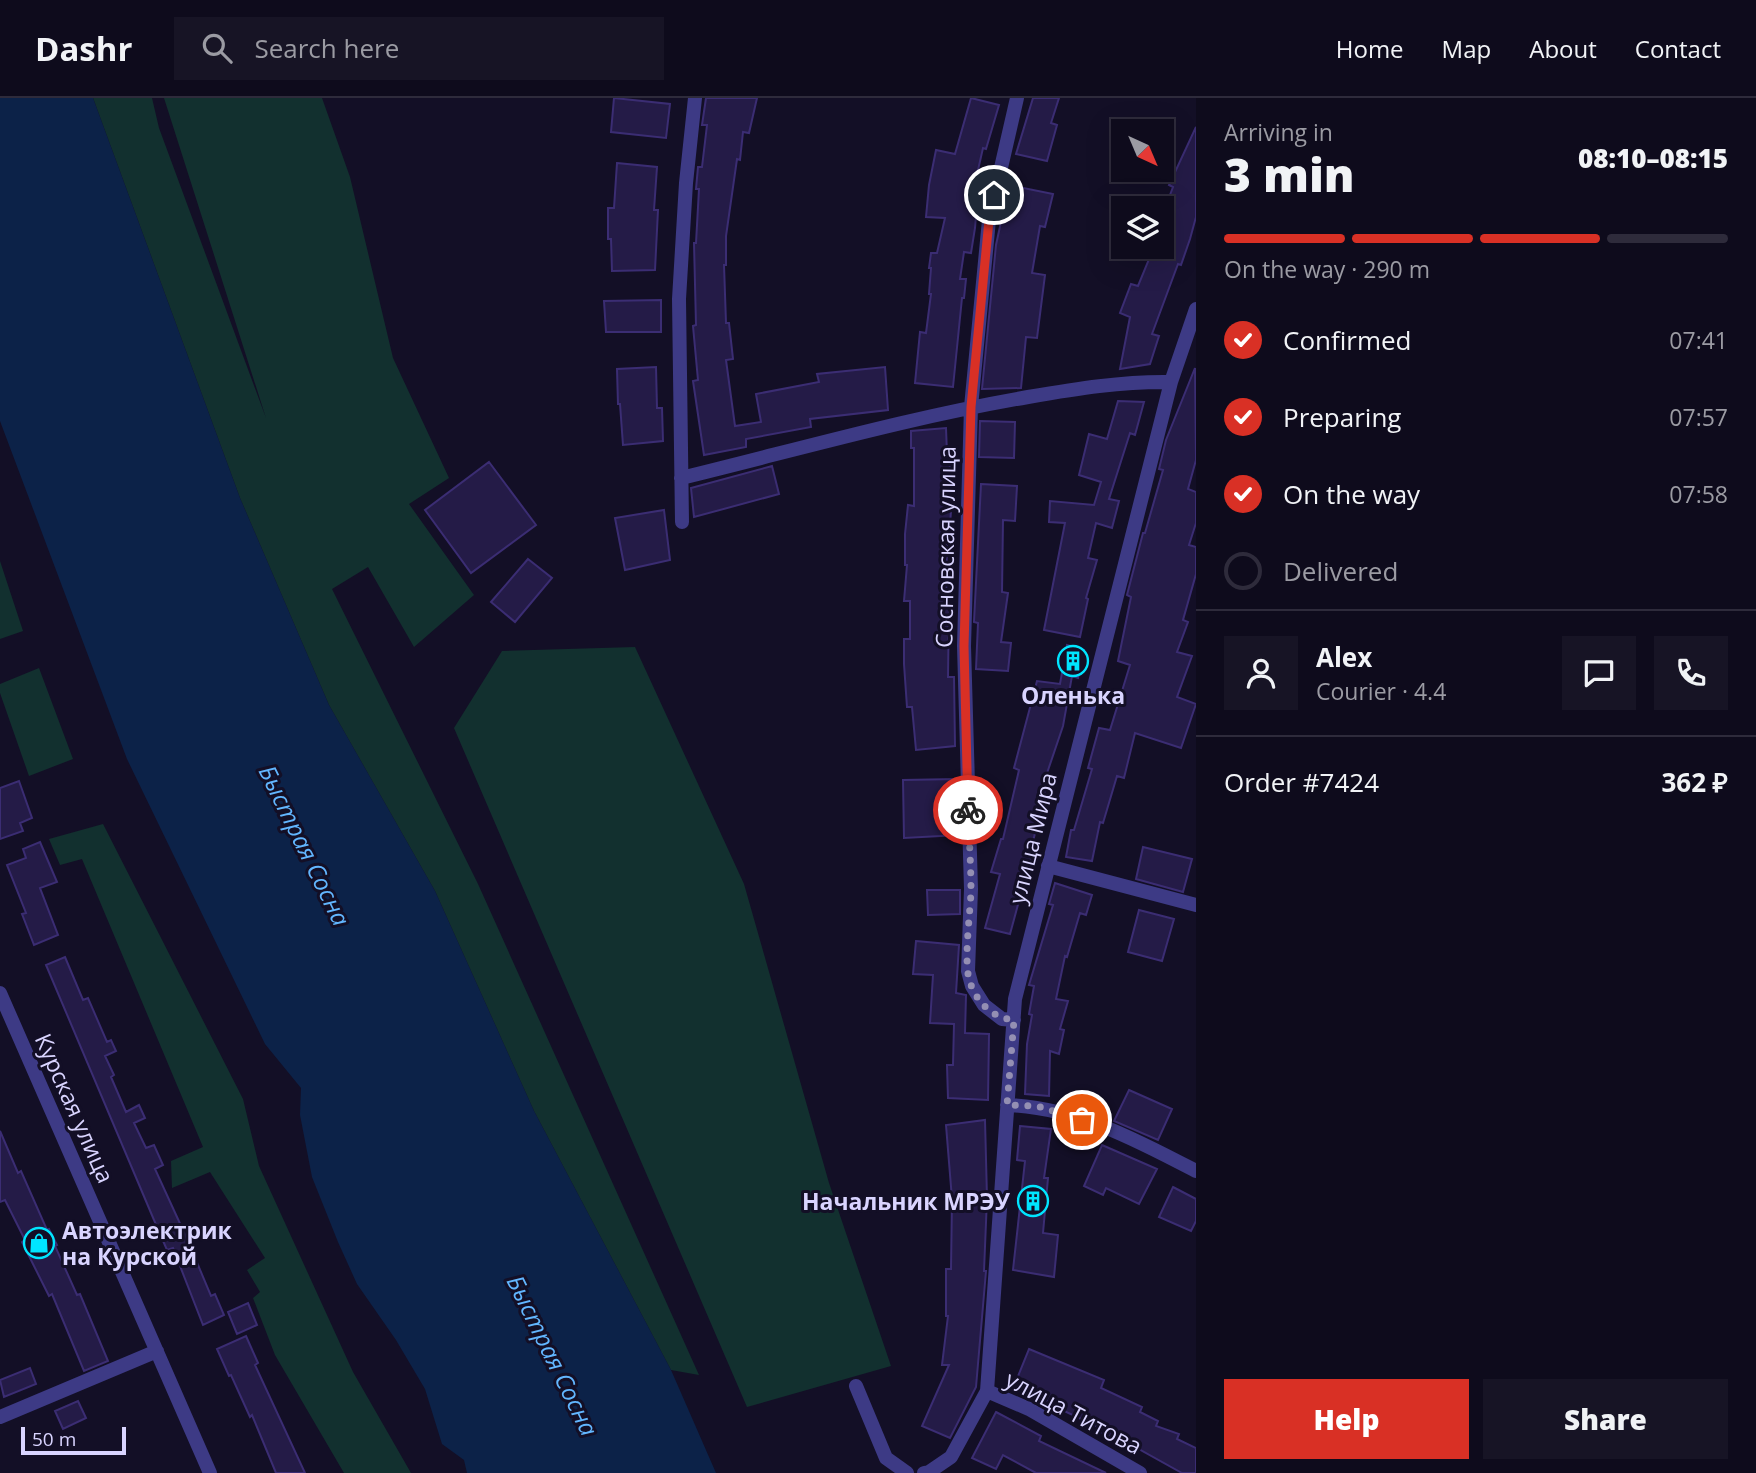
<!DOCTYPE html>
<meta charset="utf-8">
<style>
body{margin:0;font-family:"Open Sans",sans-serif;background:#171425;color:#f1f3f6;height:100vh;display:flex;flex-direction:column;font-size:26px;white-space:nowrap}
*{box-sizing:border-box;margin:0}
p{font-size:23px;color:#9b9ba3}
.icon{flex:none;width:38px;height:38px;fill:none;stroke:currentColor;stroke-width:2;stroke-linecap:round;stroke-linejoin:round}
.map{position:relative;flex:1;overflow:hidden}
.drawer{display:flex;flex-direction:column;background:#0e0b1c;width:560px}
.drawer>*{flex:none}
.needle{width:46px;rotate:136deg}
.fabs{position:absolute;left:1111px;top:21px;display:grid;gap:14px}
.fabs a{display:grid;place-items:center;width:63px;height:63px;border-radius:0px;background:#0e0b1c;box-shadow:0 7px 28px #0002,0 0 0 2px #2e2b3b;font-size:35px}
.scale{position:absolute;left:21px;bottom:18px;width:105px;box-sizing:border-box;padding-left:7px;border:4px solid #d9d4ff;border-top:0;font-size:19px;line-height:24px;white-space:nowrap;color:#d9d4ff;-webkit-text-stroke:5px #130f26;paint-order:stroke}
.pin{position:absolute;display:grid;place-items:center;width:60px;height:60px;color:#fff;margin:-30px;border:4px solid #fff;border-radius:50%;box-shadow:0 2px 7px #0007}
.courier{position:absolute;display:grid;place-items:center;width:70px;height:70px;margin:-35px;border:5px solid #d93025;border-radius:50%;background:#fff;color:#222;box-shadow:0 2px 9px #0007}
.headline em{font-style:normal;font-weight:800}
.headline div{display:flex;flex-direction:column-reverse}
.headline{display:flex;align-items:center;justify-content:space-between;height:119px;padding:0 28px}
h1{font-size:46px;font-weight:800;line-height:52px}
.bar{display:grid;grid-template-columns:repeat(4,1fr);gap:10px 7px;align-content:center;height:84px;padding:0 28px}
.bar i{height:9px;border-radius:5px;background:#2e2b3b}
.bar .current{background:#d93025}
.bar p{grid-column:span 4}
.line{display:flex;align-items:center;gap:18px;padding:0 28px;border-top:2px solid #2e2b3b}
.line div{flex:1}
.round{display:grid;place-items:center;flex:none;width:74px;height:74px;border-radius:0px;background:#171425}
ol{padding:0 28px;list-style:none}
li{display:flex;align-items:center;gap:21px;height:77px}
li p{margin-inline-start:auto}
li .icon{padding:7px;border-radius:50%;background:#d93025;color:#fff;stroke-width:4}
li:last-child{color:#9b9ba3}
li i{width:38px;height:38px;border:4px solid #2e2b3b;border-radius:50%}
.button{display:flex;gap:14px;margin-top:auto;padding:14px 28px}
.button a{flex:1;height:80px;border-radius:0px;background:#d93025;color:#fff;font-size:28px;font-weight:800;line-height:80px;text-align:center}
.button a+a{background:#171425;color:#f1f3f6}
header{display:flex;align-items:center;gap:42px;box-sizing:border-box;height:98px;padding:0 35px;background:#0e0b1c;border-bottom:2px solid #2e2b3b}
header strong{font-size:33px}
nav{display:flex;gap:38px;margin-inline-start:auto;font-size:24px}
.search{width:490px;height:63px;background:#171425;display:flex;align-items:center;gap:18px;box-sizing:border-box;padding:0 24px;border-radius:0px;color:#9b9ba3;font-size:26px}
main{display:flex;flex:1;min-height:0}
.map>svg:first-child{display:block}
.green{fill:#12302f}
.water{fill:#0c2248}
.building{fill:#241b47;stroke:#3b2d73;stroke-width:2}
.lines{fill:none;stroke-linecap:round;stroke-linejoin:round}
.minor{stroke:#3d3a85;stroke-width:14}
.done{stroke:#948fb3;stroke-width:7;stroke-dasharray:0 12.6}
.route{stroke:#d93025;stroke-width:9}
.labels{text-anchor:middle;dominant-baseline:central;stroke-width:6;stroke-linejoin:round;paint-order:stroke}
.street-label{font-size:23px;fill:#d9d4ff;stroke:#130f26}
.poi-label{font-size:23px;font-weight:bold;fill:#d9d4ff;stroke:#130f26}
.water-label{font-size:24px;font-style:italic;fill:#62b6ff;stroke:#130f26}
</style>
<header>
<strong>Dashr</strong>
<div class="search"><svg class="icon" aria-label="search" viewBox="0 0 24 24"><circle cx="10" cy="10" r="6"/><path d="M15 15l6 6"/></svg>Search here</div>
<nav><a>Home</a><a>Map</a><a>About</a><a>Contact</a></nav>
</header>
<main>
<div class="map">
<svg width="1196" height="1375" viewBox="0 0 1196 1375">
<rect width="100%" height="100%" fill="#130f26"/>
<path class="green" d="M 93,0 L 152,0 L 159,30 L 266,320 L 164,0 L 322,0 L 350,79 L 393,260 L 449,380 L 409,406 L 474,497 L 414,549 L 368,469 L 332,491 L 478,786 L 699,1277 L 671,1272 L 534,1013 L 435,793 L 329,607 L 240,400 Z
M 0,463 L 23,533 L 0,541 Z
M 635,549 L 744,786 L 829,1085 L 891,1268 L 747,1309 L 454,630 L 502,553 Z
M 39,570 L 73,661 L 29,678 L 0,595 L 0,586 Z
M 103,726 L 243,1001 L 259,1068 L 353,1274 L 411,1375 L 344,1375 L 275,1257 L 253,1200 L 260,1194 L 247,1172 L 265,1160 L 210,1074 L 172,1090 L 171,1063 L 203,1049 L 82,761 L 60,767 L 49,741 Z"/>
<path class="water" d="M 0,0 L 93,0 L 240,400 L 329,607 L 435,793 L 534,1013 L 671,1272 L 716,1375 L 467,1375 L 464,1362 L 442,1346 L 425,1291 L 396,1242 L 357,1186 L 338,1144 L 312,1079 L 300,1017 L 301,990 L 265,946 L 127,661 L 0,323 Z"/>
<path class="building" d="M 614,0 L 670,6 L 666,40 L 611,34 Z
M 706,0 L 757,0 L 749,35 L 743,34 L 740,62 L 737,61 L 726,138 L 726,167 L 724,167 L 726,225 L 729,225 L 733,261 L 726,262 L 735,328 L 761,324 L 756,296 L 819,284 L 817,276 L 885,269 L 888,312 L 810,321 L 811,329 L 746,341 L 746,349 L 704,357 L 693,283 L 698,282 L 693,228 L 696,227 L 694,145 L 696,145 L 699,91 L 696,91 L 698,69 L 702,69 L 707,27 L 702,27 Z
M 971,0 L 999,7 L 986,51 L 983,50 L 973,94 L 978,95 L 975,130 L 971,155 L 964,154 L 960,181 L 966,181 L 964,200 L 962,200 L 953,289 L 915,285 L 920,234 L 926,235 L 931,196 L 929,196 L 931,170 L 929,170 L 931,155 L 937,155 L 945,120 L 926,119 L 929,87 L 936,52 L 955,56 Z
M 1033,0 L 1059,0 L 1051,25 L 1057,27 L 1047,63 L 1016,56 Z
M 1196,29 L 1196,119 L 1190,141 L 1181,167 L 1178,166 L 1152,236 L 1159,238 L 1150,266 L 1120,271 L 1130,219 L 1120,215 L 1131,186 L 1138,188 L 1154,149 L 1162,149 L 1162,118 L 1173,89 L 1169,87 Z
M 617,65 L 657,69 L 654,112 L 658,112 L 655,172 L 612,173 L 611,141 L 608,141 L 608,110 L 614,110 Z
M 1009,87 L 1053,96 L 1045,129 L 1040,128 L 1032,175 L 1045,177 L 1037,240 L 1026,239 L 1021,290 L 982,291 L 996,147 Z
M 661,202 L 661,234 L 606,234 L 604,203 Z
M 656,269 L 657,310 L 662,310 L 663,343 L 623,347 L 620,306 L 618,306 L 617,271 Z
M 1195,270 L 1196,362 L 1188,391 L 1196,394 L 1196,425 L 1189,447 L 1196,449 L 1196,476 L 1183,522 L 1188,524 L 1177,554 L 1192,558 L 1177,599 L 1196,606 L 1181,650 L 1135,635 L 1124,680 L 1117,678 L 1103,725 L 1100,724 L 1092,763 L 1066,759 L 1071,732 L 1074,732 L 1092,671 L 1088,670 L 1099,630 L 1110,632 L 1130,567 L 1118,563 L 1131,499 L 1127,497 L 1143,435 L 1145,435 L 1163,372 L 1159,371 L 1166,342 Z
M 1118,303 L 1144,304 L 1135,337 L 1130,335 L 1109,401 L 1119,403 L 1112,430 L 1096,425 L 1088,460 L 1097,462 L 1086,500 L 1088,501 L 1080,539 L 1044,532 L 1065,425 L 1049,424 L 1050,403 L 1094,407 L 1101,384 L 1079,377 L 1089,336 L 1107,341 Z
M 980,323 L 1015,324 L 1014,360 L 979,359 Z
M 946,330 L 947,356 L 950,356 L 949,413 L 951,413 L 949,441 L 947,441 L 946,507 L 949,507 L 948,579 L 954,579 L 955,648 L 916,652 L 912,609 L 907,609 L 904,566 L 904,541 L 910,541 L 910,503 L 904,503 L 907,467 L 905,467 L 905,436 L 908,407 L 914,408 L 914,350 L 911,350 L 911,333 Z
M 489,364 L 536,427 L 471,475 L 425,412 Z
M 772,368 L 779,396 L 694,419 L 691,390 Z
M 981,386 L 1017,388 L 1015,423 L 1003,422 L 1002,494 L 1008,495 L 1001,544 L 1011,545 L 1008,573 L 976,571 L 978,525 L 974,524 Z
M 664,412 L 670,462 L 625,472 L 615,420 Z
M 528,461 L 552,480 L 515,524 L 491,504 Z
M 1067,547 L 1084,552 L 1078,580 L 1072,578 L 1063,628 L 1043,687 L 1046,688 L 1032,748 L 1034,748 L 1010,836 L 985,830 L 1000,776 L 991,774 L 1001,741 L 1003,741 L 1019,672 L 1014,670 L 1037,583 L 1060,586 Z
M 957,681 L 959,737 L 904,740 L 903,682 Z
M 19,683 L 32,720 L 20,725 L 23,733 L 0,741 L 0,690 Z
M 40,744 L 57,784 L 40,790 L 58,837 L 34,847 L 22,816 L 26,815 L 7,767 L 26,760 L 23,751 Z
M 1143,749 L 1192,761 L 1183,794 L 1136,781 Z
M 1055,785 L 1092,797 L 1086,817 L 1080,815 L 1067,859 L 1065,858 L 1056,901 L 1068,903 L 1060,931 L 1064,932 L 1059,956 L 1050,953 L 1049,998 L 1025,996 L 1027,946 L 1032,917 L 1029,916 L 1034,888 L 1029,887 L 1053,807 L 1049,806 Z
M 927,792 L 960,792 L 960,816 L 928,817 Z
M 1139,812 L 1174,821 L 1162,863 L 1128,854 Z
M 916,843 L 959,847 L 956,895 L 966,897 L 965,935 L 989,936 L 988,1002 L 948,1000 L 947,967 L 953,967 L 954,926 L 930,925 L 933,877 L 913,876 Z
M 65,859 L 83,902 L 88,900 L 107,944 L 111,942 L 116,953 L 105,958 L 114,977 L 111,979 L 126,1014 L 139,1007 L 145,1020 L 134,1025 L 146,1050 L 154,1047 L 163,1067 L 155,1071 L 188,1143 L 211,1198 L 215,1196 L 224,1217 L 203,1227 L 173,1150 L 167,1152 L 154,1122 L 46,867 Z
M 1129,992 L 1172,1011 L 1158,1042 L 1114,1023 Z
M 985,1022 L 987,1100 L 984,1173 L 986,1173 L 976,1289 L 950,1340 L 922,1328 L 949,1267 L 942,1267 L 948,1218 L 946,1218 L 946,1171 L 951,1171 L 952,1101 L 946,1027 Z
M 1020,1028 L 1051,1031 L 1044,1080 L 1048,1080 L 1043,1135 L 1058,1137 L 1054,1179 L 1013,1172 L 1025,1063 L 1017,1062 Z
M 0,1033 L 18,1075 L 21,1073 L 47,1132 L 49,1131 L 57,1147 L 55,1148 L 77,1197 L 80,1196 L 108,1263 L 84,1273 L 52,1196 L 49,1198 L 22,1144 L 25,1142 L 5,1102 L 0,1104 Z
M 1102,1047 L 1157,1071 L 1139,1106 L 1106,1090 L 1103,1097 L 1084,1088 Z
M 1173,1089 L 1196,1101 L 1196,1123 L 1191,1133 L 1159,1119 Z
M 248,1205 L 257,1227 L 237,1236 L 228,1214 Z
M 246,1238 L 258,1265 L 255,1267 L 305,1375 L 276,1375 L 252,1317 L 250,1319 L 231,1277 L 229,1278 L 217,1251 Z
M 1029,1251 L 1104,1282 L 1101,1290 L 1142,1309 L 1140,1314 L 1158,1323 L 1156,1328 L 1179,1336 L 1177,1341 L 1196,1350 L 1196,1375 L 1182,1375 L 1126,1344 L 1125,1347 L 1096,1332 L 1098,1329 L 1060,1311 L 1061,1309 L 1014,1288 Z
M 30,1270 L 36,1286 L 4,1299 L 0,1282 Z
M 78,1303 L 86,1320 L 63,1331 L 55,1313 Z
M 996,1314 L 1041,1338 L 1039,1343 L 1106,1375 L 1036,1375 L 1003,1357 L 996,1371 L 972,1360 Z"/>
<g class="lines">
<path class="minor" d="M 681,380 C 796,352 911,319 1028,299 C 1075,291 1123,283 1171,284
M 682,424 L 679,201 L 686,85 L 695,0
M 1048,768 L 1196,807
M 0,895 L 210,1375
M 1014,922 L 1002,921 L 984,907 L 972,888 L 968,873 L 971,791 L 964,548 L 971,309 L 989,122 L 1017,0
M 1007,1007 C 1075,1009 1137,1042 1196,1073
M 856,1288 L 886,1360 L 907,1375
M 987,1293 L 1029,1311 L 1140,1375
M 0,1319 L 157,1253
M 924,1375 L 929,1374 L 951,1359 L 987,1293 L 1015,901 L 1171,284 L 1196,211"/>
</g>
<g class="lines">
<path class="done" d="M 968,712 C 969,739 971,766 971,794 C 970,816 964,861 969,881 C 975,902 991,920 1014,922 L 1007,1007 L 1037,1008 L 1082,1022"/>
<path class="route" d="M 968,712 L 964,548 L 971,309 L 989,122 L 994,97"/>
</g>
<defs>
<g id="building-ring" transform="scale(1.575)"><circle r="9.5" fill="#130f26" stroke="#00e5ff" stroke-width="1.5"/><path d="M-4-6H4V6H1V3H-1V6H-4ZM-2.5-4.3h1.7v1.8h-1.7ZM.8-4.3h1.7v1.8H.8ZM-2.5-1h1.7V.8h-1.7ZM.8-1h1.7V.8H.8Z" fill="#00e5ff"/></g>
<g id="shop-ring" transform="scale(1.575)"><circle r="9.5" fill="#130f26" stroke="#00e5ff" stroke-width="1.5"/><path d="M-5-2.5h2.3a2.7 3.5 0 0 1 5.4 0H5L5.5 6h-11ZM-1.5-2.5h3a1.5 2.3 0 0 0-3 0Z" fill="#00e5ff"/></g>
</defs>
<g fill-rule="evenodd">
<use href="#building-ring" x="1073" y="563"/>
<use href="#building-ring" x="1033" y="1103"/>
<use href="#shop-ring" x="39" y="1145"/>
</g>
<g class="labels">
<g class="street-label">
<text transform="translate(945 449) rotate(-89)">Сосновская улица</text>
<text transform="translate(1032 740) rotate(-76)">улица Мира</text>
<text transform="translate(75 1010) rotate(66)">Курская улица</text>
<text transform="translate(1074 1314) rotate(28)">улица Титова</text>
</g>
<g class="poi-label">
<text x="1073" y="597">Оленька</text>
<text x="1010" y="1103" text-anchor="end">Начальник МРЭУ</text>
<text x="62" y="1132" text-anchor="start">Автоэлектрик<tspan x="62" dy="26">на Курской</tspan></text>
</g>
<g class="water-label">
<text transform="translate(305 747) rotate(64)">Быстрая Сосна</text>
<text transform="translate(553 1257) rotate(64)">Быстрая Сосна</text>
</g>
</g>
</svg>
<div class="fabs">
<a><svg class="needle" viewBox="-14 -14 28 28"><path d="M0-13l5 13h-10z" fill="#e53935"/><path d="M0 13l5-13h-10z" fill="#9b9ba3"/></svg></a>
<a><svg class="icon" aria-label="layers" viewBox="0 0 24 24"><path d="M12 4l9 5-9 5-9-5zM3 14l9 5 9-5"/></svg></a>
</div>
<div class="scale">50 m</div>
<div class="pin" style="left:1082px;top:1022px;background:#ea580c"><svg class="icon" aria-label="bag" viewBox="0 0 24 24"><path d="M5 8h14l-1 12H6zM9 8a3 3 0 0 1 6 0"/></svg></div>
<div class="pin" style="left:994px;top:97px;background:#1f2937"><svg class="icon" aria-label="home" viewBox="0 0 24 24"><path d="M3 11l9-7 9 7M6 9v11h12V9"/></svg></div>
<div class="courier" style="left:968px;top:712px"><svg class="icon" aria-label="bike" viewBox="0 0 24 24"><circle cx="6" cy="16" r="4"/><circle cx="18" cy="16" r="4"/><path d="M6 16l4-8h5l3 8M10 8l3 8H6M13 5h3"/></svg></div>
</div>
<section class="drawer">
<div class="headline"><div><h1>3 min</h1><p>Arriving in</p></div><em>08:10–08:15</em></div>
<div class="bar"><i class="current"></i><i class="current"></i><i class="current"></i><i></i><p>On the way · 290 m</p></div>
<ol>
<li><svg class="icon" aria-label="check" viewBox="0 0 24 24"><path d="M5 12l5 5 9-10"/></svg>Confirmed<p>07:41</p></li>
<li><svg class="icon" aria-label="check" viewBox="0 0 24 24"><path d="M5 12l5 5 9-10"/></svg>Preparing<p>07:57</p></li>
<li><svg class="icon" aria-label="check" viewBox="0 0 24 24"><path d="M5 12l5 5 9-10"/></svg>On the way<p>07:58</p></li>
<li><i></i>Delivered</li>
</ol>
<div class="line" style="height:126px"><a class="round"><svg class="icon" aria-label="person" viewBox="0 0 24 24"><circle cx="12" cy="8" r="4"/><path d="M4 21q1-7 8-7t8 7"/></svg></a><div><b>Alex</b><p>Courier · 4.4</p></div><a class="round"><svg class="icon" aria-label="chat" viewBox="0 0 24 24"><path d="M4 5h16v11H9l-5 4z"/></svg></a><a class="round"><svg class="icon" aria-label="phone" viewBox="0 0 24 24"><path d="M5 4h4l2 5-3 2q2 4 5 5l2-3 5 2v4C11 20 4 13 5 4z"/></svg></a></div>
<div class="line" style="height:91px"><div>Order #7424</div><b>362 ₽</b></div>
<div class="button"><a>Help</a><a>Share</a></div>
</section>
</main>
